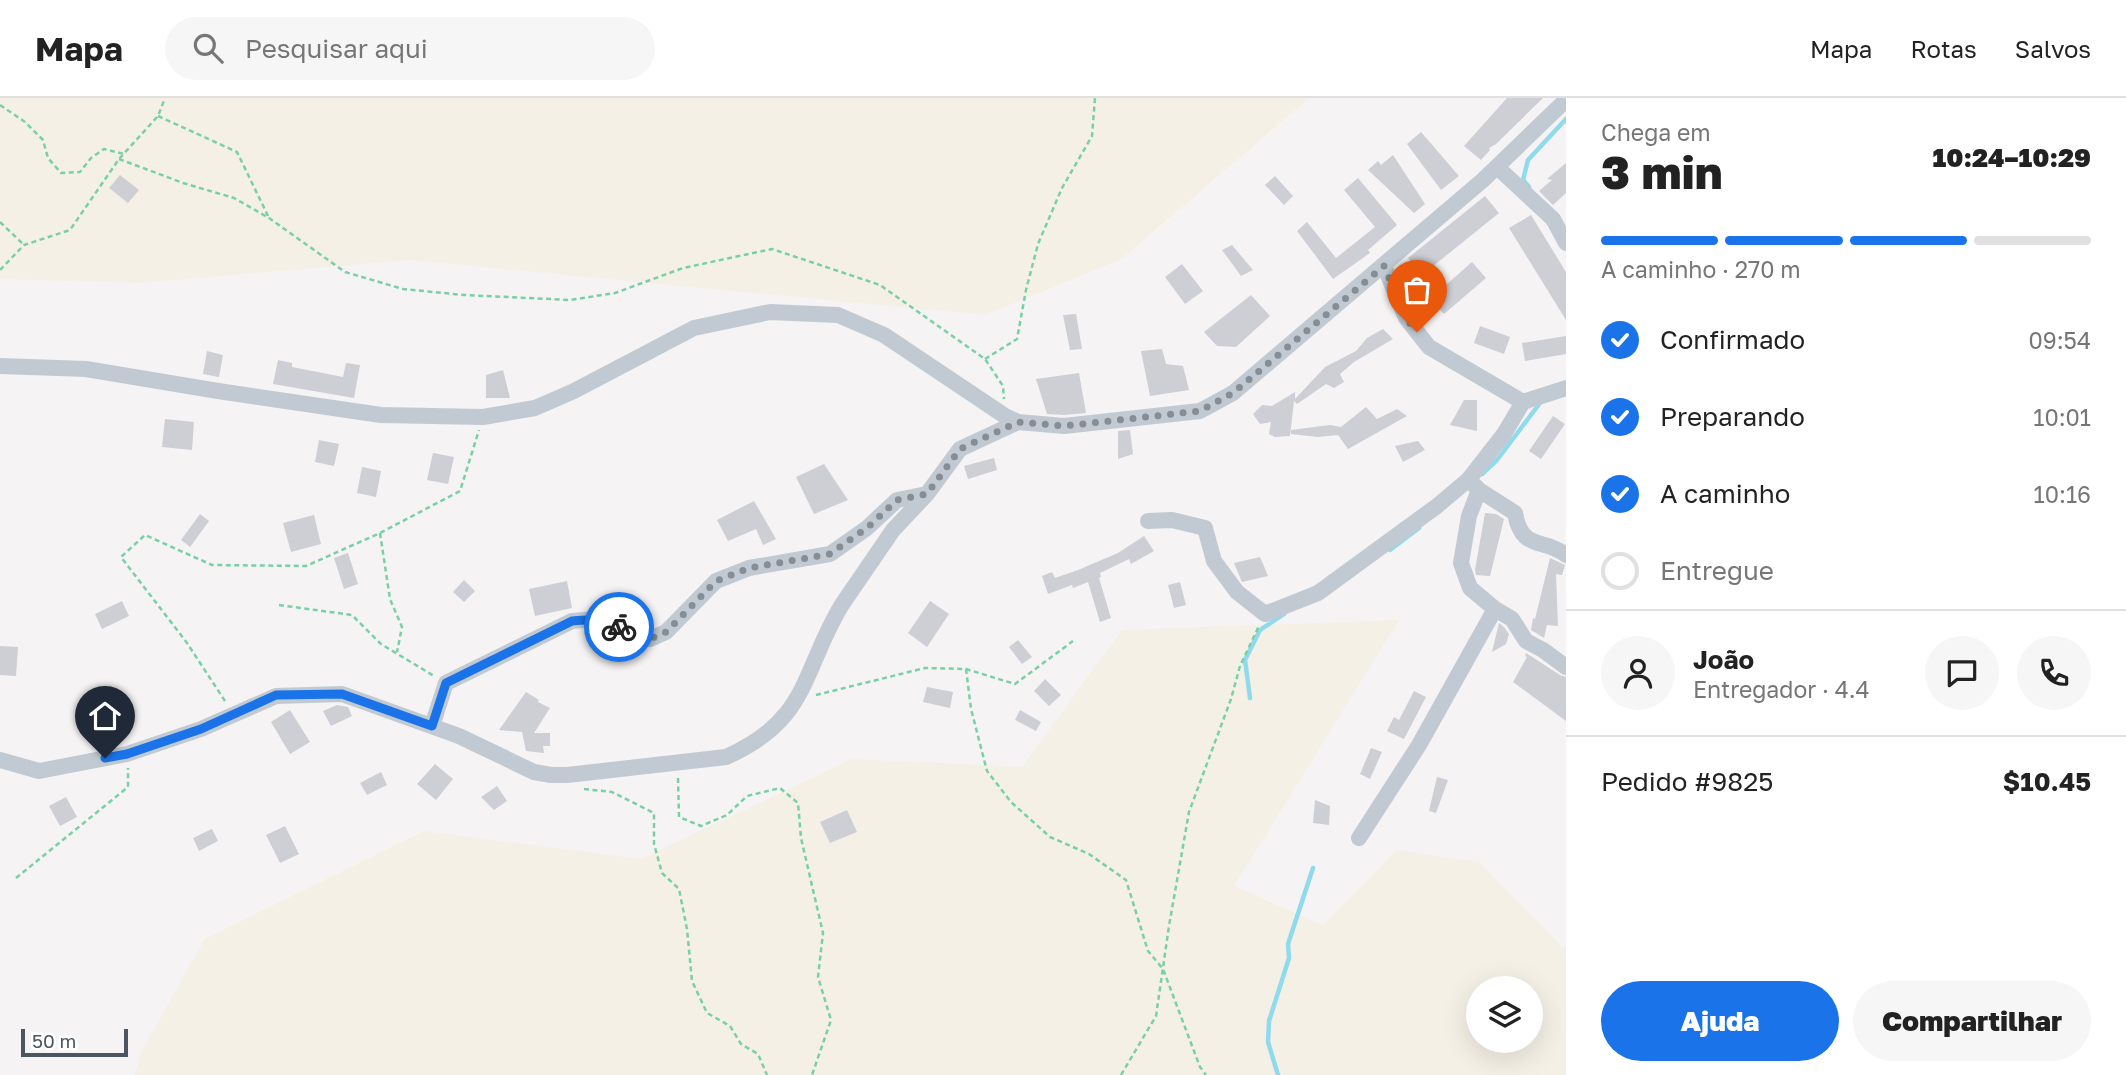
<!DOCTYPE html>
<html lang="pt">
<meta charset="utf-8">
<style>
body{margin:0;font-family:"Golos Text",sans-serif;background:#f6f6f6;color:#222;height:100vh;display:flex;flex-direction:column;font-size:26px;white-space:nowrap}
*{box-sizing:border-box;margin:0}
p{font-size:23px;color:#767676}
.icon{flex:none;width:38px;height:38px;fill:none;stroke:currentColor;stroke-width:2;stroke-linecap:round;stroke-linejoin:round}
.map{position:relative;flex:1;overflow:hidden}
.sheet{display:flex;flex-direction:column;background:#fff;width:560px}
.sheet>*{flex:none}
.tools{position:absolute;left:1466px;top:878px;display:grid;gap:14px}
.tools a{display:grid;place-items:center;width:77px;height:77px;border-radius:50%;background:#fff;box-shadow:0 7px 28px #0002;font-size:35px}
.scale{position:absolute;left:21px;bottom:18px;width:107px;box-sizing:border-box;padding-left:7px;border:4px solid #4a5661;border-top:0;font-size:19px;line-height:24px;white-space:nowrap;color:#4a5661;-webkit-text-stroke:5px #fff;paint-order:stroke}
.pin{position:absolute;display:grid;place-items:center;width:60px;height:60px;color:#fff;margin:-72px -30px;border-radius:50% 50% 50% 0;rotate:-45deg;box-shadow:0 0 7px #0007}
.pin .icon{rotate:45deg}
.courier{position:absolute;display:grid;place-items:center;width:70px;height:70px;margin:-35px;border:5px solid #1a73e8;border-radius:50%;background:#fff;color:#222;box-shadow:0 2px 9px #0007}
.headline em{font-style:normal;font-weight:800}
.headline div{display:flex;flex-direction:column-reverse}
.headline{display:flex;align-items:center;justify-content:space-between;height:119px;padding:0 35px}
h1{font-size:46px;font-weight:800;line-height:52px}
.bar{display:grid;grid-template-columns:repeat(4,1fr);gap:10px 7px;align-content:center;height:84px;padding:0 35px}
.bar i{height:9px;border-radius:5px;background:#e0e0e0}
.bar .current{background:#1a73e8}
.bar p{grid-column:span 4}
.line{display:flex;align-items:center;gap:18px;padding:0 35px;border-top:2px solid #e0e0e0}
.line div{flex:1}
.round{display:grid;place-items:center;flex:none;width:74px;height:74px;border-radius:37px;background:#f6f6f6}
ol{padding:0 35px;list-style:none}
li{display:flex;align-items:center;gap:21px;height:77px}
li p{margin-inline-start:auto}
li .icon{padding:7px;border-radius:50%;background:#1a73e8;color:#fff;stroke-width:4}
li:last-child{color:#767676}
li i{width:38px;height:38px;border:4px solid #e0e0e0;border-radius:50%}
.button{display:flex;gap:14px;margin-top:auto;padding:14px 35px}
.button a{flex:1;height:80px;border-radius:42px;background:#1a73e8;color:#fff;font-size:28px;font-weight:800;line-height:80px;text-align:center}
.button a+a{background:#f6f6f6;color:#222}
header{display:flex;align-items:center;gap:42px;box-sizing:border-box;height:98px;padding:0 35px;background:#fff;border-bottom:2px solid #e0e0e0}
header strong{font-size:33px}
nav{display:flex;gap:38px;margin-inline-start:auto;font-size:24px}
.search{width:490px;height:63px;background:#f6f6f6;display:flex;align-items:center;gap:18px;box-sizing:border-box;padding:0 24px;border-radius:38px;color:#767676;font-size:26px}
main{display:flex;flex:1;min-height:0}
.map>svg:first-child{display:block}
.sand{fill:#f5f0e5;fill-rule:evenodd}
.lines{fill:none;stroke-linecap:round;stroke-linejoin:round}
.stream{stroke:#90daee;stroke-width:4.5}
.building{fill:#cdcfd5}
.path{stroke:#7ad0a6;stroke-width:2.5;stroke-dasharray:5 3.5;stroke-linecap:butt}
.street{stroke:#c1cad2;stroke-width:16}
.done{stroke:#868d94;stroke-width:7;stroke-dasharray:0 12.6}
.route{stroke:#1a73e8;stroke-width:9}
</style>
<header>
<strong>Mapa</strong>
<div class="search"><svg class="icon" aria-label="search" viewBox="0 0 24 24"><circle cx="10" cy="10" r="6"/><path d="M15 15l6 6"/></svg>Pesquisar aqui</div>
<nav><a>Mapa</a><a>Rotas</a><a>Salvos</a></nav>
</header>
<main>
<div class="map">
<svg width="1566" height="977" viewBox="0 0 1566 977">
<rect width="100%" height="100%" fill="#f5f3f3"/>
<path class="sand" d="M 0,0 L 1309,0 L 1120,162 L 985,217 L 409,162 L 140,185 L 0,181 Z
M 1399,522 L 1234,788 L 1323,827 L 1397,752 L 1479,764 L 1562,849 L 1566,848 L 1566,977 L 135,977 L 141,954 L 205,841 L 424,733 L 641,761 L 852,661 L 1022,669 L 1122,532 ZM 1479,891 L 1531,891 L 1531,943 L 1479,943 Z"/>
<g class="lines">
<path class="stream" d="M 1529,89 L 1523,82 L 1528,62 L 1566,21
M 1482,376 L 1497,362 L 1540,305
M 1390,452 L 1419,430
M 1250,600 L 1245,562 L 1260,532 L 1284,516
M 1278,977 L 1268,944 L 1269,923 L 1289,860 L 1288,846 L 1313,770"/>
</g>
<path class="building" d="M 1507,0 L 1543,0 L 1496,46 L 1489,50 L 1490,52 L 1481,62 L 1464,48 Z
M 1421,34 L 1459,78 L 1441,92 L 1407,46 Z
M 1393,57 L 1425,106 L 1414,115 L 1368,72 L 1378,63 L 1381,67 Z
M 1566,65 L 1566,95 L 1553,107 L 1539,93 L 1552,82 L 1547,81 Z
M 120,77 L 139,92 L 128,105 L 109,90 Z
M 1275,78 L 1293,98 L 1284,107 L 1265,87 Z
M 1358,80 L 1397,127 L 1368,152 L 1370,155 L 1333,181 L 1297,133 L 1307,124 L 1336,160 L 1375,129 L 1344,92 Z
M 1485,98 L 1499,115 L 1422,177 L 1408,160 Z
M 1531,117 L 1566,174 L 1566,222 L 1509,130 Z
M 1232,147 L 1253,172 L 1241,178 L 1222,152 Z
M 1472,164 L 1486,180 L 1444,216 L 1430,201 Z
M 1182,166 L 1203,193 L 1185,206 L 1165,179 Z
M 1251,197 L 1270,218 L 1236,249 L 1217,248 L 1204,234 Z
M 1076,216 L 1082,251 L 1070,252 L 1063,217 Z
M 1480,228 L 1510,239 L 1504,256 L 1474,245 Z
M 1383,231 L 1393,241 L 1354,264 L 1340,276 L 1344,284 L 1334,290 L 1326,286 L 1297,306 L 1294,303 L 1290,338 L 1275,339 L 1269,336 L 1271,324 L 1260,326 L 1253,316 L 1262,307 L 1272,308 L 1295,294 L 1295,301 L 1325,269 L 1356,253 L 1367,240 Z
M 1566,238 L 1566,256 L 1525,263 L 1522,245 Z
M 1162,251 L 1166,266 L 1183,268 L 1189,292 L 1150,298 L 1141,253 Z
M 207,253 L 223,257 L 219,279 L 203,276 Z
M 278,262 L 292,265 L 292,269 L 343,279 L 346,265 L 360,267 L 354,300 L 273,286 Z
M 503,272 L 510,300 L 486,300 L 486,277 Z
M 1079,275 L 1086,315 L 1064,317 L 1047,316 L 1036,281 Z
M 1464,302 L 1477,302 L 1477,333 L 1450,327 Z
M 1366,309 L 1377,321 L 1397,311 L 1407,318 L 1348,351 L 1338,337 L 1318,339 L 1291,336 L 1291,332 L 1330,327 L 1341,329 Z
M 1553,318 L 1565,326 L 1541,361 L 1529,353 Z
M 165,321 L 194,324 L 192,352 L 162,349 Z
M 1130,332 L 1133,356 L 1118,361 L 1118,333 Z
M 319,342 L 339,346 L 334,368 L 315,364 Z
M 1418,343 L 1425,352 L 1403,364 L 1395,348 Z
M 433,355 L 454,359 L 448,386 L 427,382 Z
M 994,360 L 997,372 L 968,381 L 964,368 Z
M 824,366 L 848,402 L 814,416 L 796,379 Z
M 362,369 L 381,373 L 376,399 L 357,395 Z
M 754,403 L 776,441 L 763,447 L 756,431 L 728,443 L 717,422 Z
M 1485,415 L 1496,416 L 1504,421 L 1490,478 L 1476,477 L 1475,472 Z
M 200,416 L 209,423 L 190,449 L 181,442 Z
M 314,417 L 321,446 L 291,454 L 283,425 Z
M 1144,438 L 1154,453 L 1131,466 L 1129,461 L 1100,475 L 1101,479 L 1099,480 L 1111,520 L 1100,524 L 1088,484 L 1073,490 L 1072,487 L 1048,496 L 1042,478 L 1052,474 L 1055,480 L 1078,472 L 1118,455 Z
M 348,455 L 358,486 L 344,491 L 334,460 Z
M 1260,459 L 1268,478 L 1242,484 L 1234,465 Z
M 1550,460 L 1565,467 L 1562,477 L 1556,476 L 1558,528 L 1547,527 L 1544,540 L 1531,532 L 1533,520 L 1535,521 Z
M 464,482 L 475,493 L 464,504 L 453,494 Z
M 567,483 L 572,510 L 535,518 L 529,491 Z
M 1180,484 L 1186,507 L 1174,510 L 1168,487 Z
M 122,503 L 129,518 L 102,531 L 95,516 Z
M 930,503 L 949,516 L 927,549 L 908,535 Z
M 1499,525 L 1504,529 L 1509,536 L 1506,546 L 1492,554 Z
M 1018,542 L 1032,559 L 1022,566 L 1009,549 Z
M 0,548 L 18,549 L 16,578 L 0,577 Z
M 1526,555 L 1560,577 L 1566,579 L 1566,623 L 1513,584 L 1527,559 L 1525,558 Z
M 1045,581 L 1061,597 L 1049,608 L 1034,593 Z
M 927,589 L 953,594 L 950,610 L 923,604 Z
M 1414,593 L 1426,599 L 1404,641 L 1387,633 L 1394,619 L 1399,622 Z
M 526,594 L 539,602 L 538,604 L 550,610 L 534,635 L 550,635 L 550,648 L 543,648 L 544,655 L 526,653 L 522,634 L 499,632 Z
M 337,607 L 348,609 L 352,618 L 331,628 L 323,613 Z
M 290,612 L 310,644 L 290,656 L 271,624 Z
M 1020,612 L 1041,624 L 1036,633 L 1015,622 Z
M 1371,650 L 1382,654 L 1370,681 L 1360,676 Z
M 435,666 L 453,681 L 436,702 L 417,686 Z
M 381,674 L 387,687 L 367,697 L 360,685 Z
M 1437,679 L 1448,682 L 1436,715 L 1429,713 Z
M 497,688 L 507,703 L 494,712 L 481,699 Z
M 66,699 L 77,719 L 60,728 L 49,708 Z
M 1315,702 L 1330,708 L 1329,727 L 1313,725 Z
M 847,712 L 857,734 L 830,745 L 820,724 Z
M 285,728 L 299,756 L 280,765 L 266,737 Z
M 212,731 L 218,743 L 199,753 L 193,740 Z"/>
<g class="lines">
<path class="path" d="M 0,7 L 25,24 L 43,42 L 48,60 L 61,75 L 80,74 L 91,60 L 104,51 L 124,56
M 158,18 L 237,54 L 269,120
M 119,61 L 183,85 L 234,100 L 269,120 L 345,174 L 403,191 L 464,197 L 570,202 L 615,195 L 683,170 L 772,151 L 880,187 L 985,261 L 1003,288 L 1004,301
M 0,124 L 24,147
M 0,172 L 24,147 L 70,132 L 119,61 L 158,18 L 165,0
M 985,261 L 1017,241 L 1026,192 L 1038,146 L 1062,90 L 1092,38 L 1095,0
M 380,435 L 390,501 L 402,529 L 397,554
M 279,507 L 352,517 L 381,546 L 434,578
M 966,571 L 971,611 L 987,673 L 1011,704 L 1050,739 L 1089,756 L 1126,782 L 1148,853 L 1163,871 L 1200,969 L 1206,977
M 816,597 L 925,570 L 966,571 L 1015,586 L 1073,543
M 225,603 L 187,545 L 121,459 L 145,437 L 212,467 L 306,468 L 380,435 L 460,393 L 479,332
M 678,680 L 679,719 L 701,728 L 727,717 L 747,698 L 780,690 L 798,705 L 801,740 L 823,835 L 818,879 L 831,922 L 812,977
M 584,691 L 612,694 L 654,715 L 654,746 L 662,775 L 679,791 L 687,831 L 692,883 L 707,915 L 730,928 L 741,946 L 758,956 L 767,977
M 16,780 L 128,689 L 128,670
M 1121,977 L 1156,918 L 1169,828 L 1189,714 L 1231,601 L 1240,568 L 1259,528"/>
<path class="street" d="M 1497,69 L 1553,121 L 1566,145
M 0,268 L 86,271 L 218,293 L 381,317 L 483,319 L 535,310 L 574,293 L 694,230 L 770,214 L 838,217 L 884,237 L 1005,318 L 1018,324
M 1523,304 L 1566,290
M 1473,386 L 1479,392 L 1515,415 C 1522,454 1543,439 1566,457
M 1479,392 L 1469,418 L 1461,465 L 1470,490 L 1495,511 L 1512,521 L 1526,543 L 1543,552 L 1566,569
M 1148,423 L 1172,422 L 1205,430 L 1214,463 L 1237,494 L 1265,516 L 1318,495 L 1437,408 L 1469,381 L 1504,336 L 1523,304 L 1429,249 L 1406,220 L 1384,168
M 432,628 L 446,585 L 572,523 L 594,521 L 607,523 L 637,538 L 650,541 L 666,534 L 716,483 L 749,470 L 830,456 L 867,430 L 897,402 L 927,396
M 0,662 L 39,673 L 127,656 L 201,631 L 276,598 L 342,596 L 459,638 L 534,674 L 551,677 L 567,677 L 726,659 C 809,622 801,576 841,508 L 893,432 L 927,396 L 960,351 L 1018,324 L 1064,328 L 1200,313 L 1233,295 L 1483,82 L 1566,2
M 1359,740 L 1419,647 L 1495,511"/>
</g>
<g class="lines">
<path class="done" d="M 619,529 L 637,538 L 650,541 L 666,534 L 716,483 L 749,470 L 830,456 L 867,430 L 897,402 L 927,396 L 960,351 L 1018,324 L 1064,328 L 1200,313 L 1233,295 L 1384,168 L 1406,220 L 1417,234"/>
<path class="route" d="M 105,660 L 127,656 L 201,631 L 276,597 L 342,596 L 432,628 L 446,585 L 572,523 C 590,521 603,521 619,529"/>
</g>
</svg>
<div class="tools">
<a><svg class="icon" aria-label="layers" viewBox="0 0 24 24"><path d="M12 4l9 5-9 5-9-5zM3 14l9 5 9-5"/></svg></a>
</div>
<div class="scale">50 m</div>
<div class="pin" style="left:1417px;top:234px;background:#ea580c"><svg class="icon" aria-label="bag" viewBox="0 0 24 24"><path d="M5 8h14l-1 12H6zM9 8a3 3 0 0 1 6 0"/></svg></div>
<div class="pin" style="left:105px;top:660px;background:#1f2937"><svg class="icon" aria-label="home" viewBox="0 0 24 24"><path d="M3 11l9-7 9 7M6 9v11h12V9"/></svg></div>
<div class="courier" style="left:619px;top:529px"><svg class="icon" aria-label="bike" viewBox="0 0 24 24"><circle cx="6" cy="16" r="4"/><circle cx="18" cy="16" r="4"/><path d="M6 16l4-8h5l3 8M10 8l3 8H6M13 5h3"/></svg></div>
</div>
<section class="sheet">
<div class="headline"><div><h1>3 min</h1><p>Chega em</p></div><em>10:24–10:29</em></div>
<div class="bar"><i class="current"></i><i class="current"></i><i class="current"></i><i></i><p>A caminho · 270 m</p></div>
<ol>
<li><svg class="icon" aria-label="check" viewBox="0 0 24 24"><path d="M5 12l5 5 9-10"/></svg>Confirmado<p>09:54</p></li>
<li><svg class="icon" aria-label="check" viewBox="0 0 24 24"><path d="M5 12l5 5 9-10"/></svg>Preparando<p>10:01</p></li>
<li><svg class="icon" aria-label="check" viewBox="0 0 24 24"><path d="M5 12l5 5 9-10"/></svg>A caminho<p>10:16</p></li>
<li><i></i>Entregue</li>
</ol>
<div class="line" style="height:126px"><a class="round"><svg class="icon" aria-label="person" viewBox="0 0 24 24"><circle cx="12" cy="8" r="4"/><path d="M4 21q1-7 8-7t8 7"/></svg></a><div><b>João</b><p>Entregador · 4.4</p></div><a class="round"><svg class="icon" aria-label="chat" viewBox="0 0 24 24"><path d="M4 5h16v11H9l-5 4z"/></svg></a><a class="round"><svg class="icon" aria-label="phone" viewBox="0 0 24 24"><path d="M5 4h4l2 5-3 2q2 4 5 5l2-3 5 2v4C11 20 4 13 5 4z"/></svg></a></div>
<div class="line" style="height:91px"><div>Pedido #9825</div><b>$10.45</b></div>
<div class="button"><a>Ajuda</a><a>Compartilhar</a></div>
</section>
</main>
